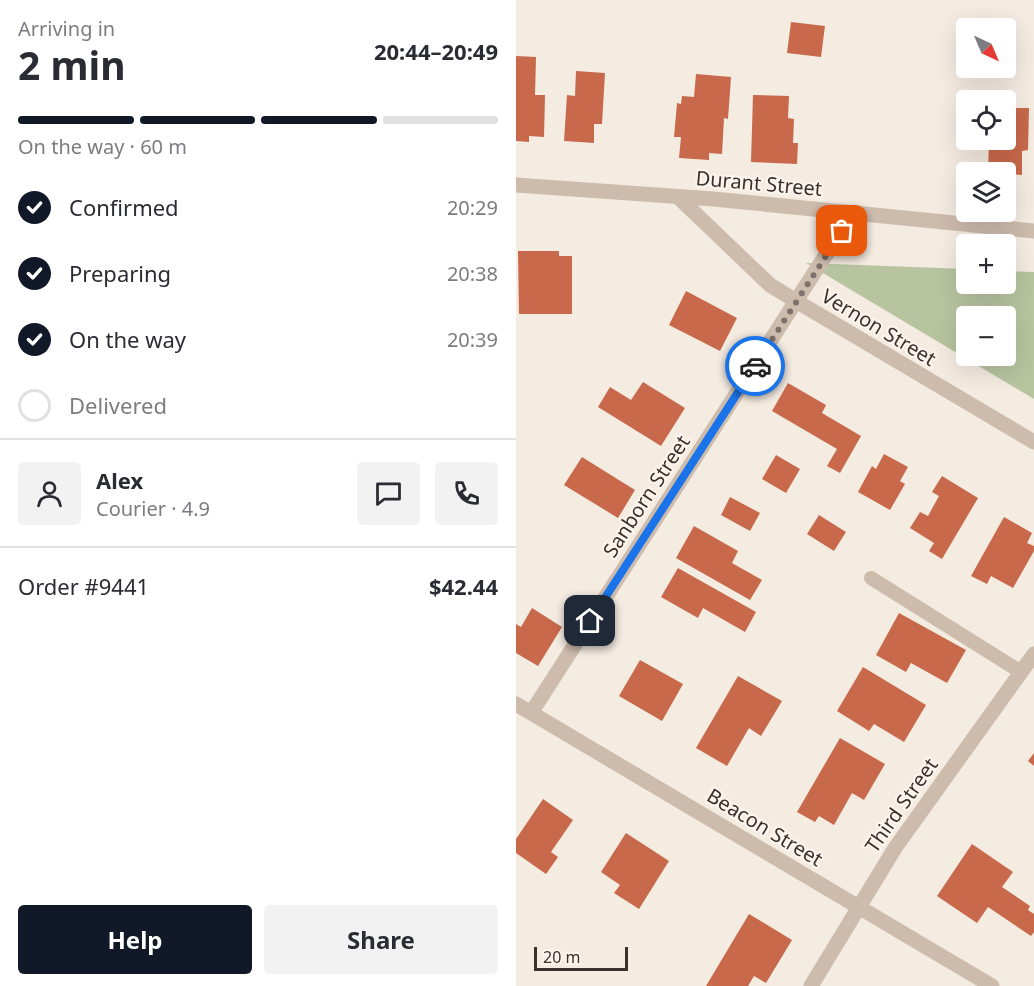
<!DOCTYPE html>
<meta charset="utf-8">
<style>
body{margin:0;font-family:"Noto Sans",sans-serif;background:#f2f2f3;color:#2b2b33;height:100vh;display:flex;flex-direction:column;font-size:22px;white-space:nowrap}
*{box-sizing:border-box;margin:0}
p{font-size:20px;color:#7c7c81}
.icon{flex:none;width:33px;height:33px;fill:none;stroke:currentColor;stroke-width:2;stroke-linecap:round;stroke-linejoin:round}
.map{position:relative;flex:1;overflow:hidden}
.drawer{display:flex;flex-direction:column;background:#fff;width:516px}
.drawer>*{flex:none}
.needle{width:39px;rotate:136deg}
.tools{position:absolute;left:440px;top:18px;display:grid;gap:12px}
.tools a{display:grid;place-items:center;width:60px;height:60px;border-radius:6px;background:#fff;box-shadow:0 6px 24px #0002;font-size:30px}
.scale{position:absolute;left:18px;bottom:15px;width:94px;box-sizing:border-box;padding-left:6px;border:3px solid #3b302b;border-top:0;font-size:16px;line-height:21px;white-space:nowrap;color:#3b302b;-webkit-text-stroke:4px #fbf5ee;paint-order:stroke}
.pin{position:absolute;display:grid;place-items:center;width:51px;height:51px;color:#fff;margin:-26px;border-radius:12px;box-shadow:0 3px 9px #0006}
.courier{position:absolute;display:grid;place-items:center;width:60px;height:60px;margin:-30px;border:4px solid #1a73e8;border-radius:50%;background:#fff;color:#222;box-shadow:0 2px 8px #0007}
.overview em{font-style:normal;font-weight:700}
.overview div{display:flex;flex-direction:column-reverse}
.overview{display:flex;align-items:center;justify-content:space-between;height:102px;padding:0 18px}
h1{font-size:39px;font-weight:700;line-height:45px}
.bar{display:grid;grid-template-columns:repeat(4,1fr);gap:9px 6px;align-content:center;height:72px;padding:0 18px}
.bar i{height:8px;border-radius:4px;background:#e1e1e2}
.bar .selected{background:#111827}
.bar p{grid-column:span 4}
.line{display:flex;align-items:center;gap:15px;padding:0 18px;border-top:2px solid #e1e1e2}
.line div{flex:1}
.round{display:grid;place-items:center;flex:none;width:63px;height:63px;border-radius:6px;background:#f2f2f3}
ol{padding:0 18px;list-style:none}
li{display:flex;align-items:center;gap:18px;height:66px}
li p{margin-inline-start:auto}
li .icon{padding:6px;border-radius:50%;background:#111827;color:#fff;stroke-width:4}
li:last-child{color:#7c7c81}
li i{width:33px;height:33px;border:3px solid #e1e1e2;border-radius:50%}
.cta{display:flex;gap:12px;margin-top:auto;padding:12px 18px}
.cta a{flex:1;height:69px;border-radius:6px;background:#111827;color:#fff;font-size:24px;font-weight:700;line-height:69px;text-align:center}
.cta a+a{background:#f2f2f3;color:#2b2b33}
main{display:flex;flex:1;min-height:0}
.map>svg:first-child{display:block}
.green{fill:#b8c4a0;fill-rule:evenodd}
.building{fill:#c8694b}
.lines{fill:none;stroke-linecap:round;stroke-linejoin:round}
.lane{stroke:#cdbbac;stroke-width:14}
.street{stroke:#cdbbac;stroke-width:15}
.done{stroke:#7c716b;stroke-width:6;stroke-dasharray:0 10.8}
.route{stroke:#1a73e8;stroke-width:8}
.labels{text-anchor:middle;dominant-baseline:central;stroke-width:4.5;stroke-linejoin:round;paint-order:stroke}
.street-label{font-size:20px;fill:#3b302b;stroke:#fbf5ee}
</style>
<main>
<section class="drawer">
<div class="overview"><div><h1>2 min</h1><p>Arriving in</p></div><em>20:44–20:49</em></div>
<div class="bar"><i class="selected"></i><i class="selected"></i><i class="selected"></i><i></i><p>On the way · 60 m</p></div>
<ol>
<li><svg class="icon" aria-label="check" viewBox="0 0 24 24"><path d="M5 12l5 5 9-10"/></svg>Confirmed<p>20:29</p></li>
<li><svg class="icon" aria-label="check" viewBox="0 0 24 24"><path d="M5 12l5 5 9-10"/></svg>Preparing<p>20:38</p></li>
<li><svg class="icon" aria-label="check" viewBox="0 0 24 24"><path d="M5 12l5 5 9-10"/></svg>On the way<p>20:39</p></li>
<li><i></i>Delivered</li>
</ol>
<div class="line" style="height:108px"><a class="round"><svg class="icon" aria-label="person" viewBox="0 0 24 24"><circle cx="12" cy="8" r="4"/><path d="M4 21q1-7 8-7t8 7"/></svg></a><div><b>Alex</b><p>Courier · 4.9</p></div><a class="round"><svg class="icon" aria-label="chat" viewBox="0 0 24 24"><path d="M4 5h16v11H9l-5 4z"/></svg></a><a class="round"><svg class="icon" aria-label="phone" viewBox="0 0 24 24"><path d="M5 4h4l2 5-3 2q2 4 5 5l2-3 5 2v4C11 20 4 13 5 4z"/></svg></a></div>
<div class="line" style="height:78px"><div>Order #9441</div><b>$42.44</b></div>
<div class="cta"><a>Help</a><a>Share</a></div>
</section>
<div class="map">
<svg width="518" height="986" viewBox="0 0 518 986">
<rect width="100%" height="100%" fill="#f4ebe1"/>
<path class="green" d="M 290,263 L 450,269 L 450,284 L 489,284 L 489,271 L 518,272 L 518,399 ZM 450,316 L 489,316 L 489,356 L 450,356 Z"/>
<path class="building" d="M 275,22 L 309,26 L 305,57 L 271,53 Z
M 0,56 L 20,57 L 19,95 L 29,95 L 28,137 L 13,136 L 13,142 L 0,141 Z
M 60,71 L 89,73 L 86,124 L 78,124 L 78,143 L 48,141 L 51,95 L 59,96 Z
M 180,74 L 215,77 L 212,119 L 208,118 L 206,154 L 193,153 L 193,160 L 163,158 L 165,137 L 158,137 L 161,103 L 165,104 L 166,96 L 178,97 Z
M 237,95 L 273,96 L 272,118 L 278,119 L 277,143 L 282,143 L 281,164 L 235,162 Z
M 489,108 L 513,108 L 512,150 L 506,151 L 506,175 L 472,172 L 473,140 L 489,140 Z
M 2,251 L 43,251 L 43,256 L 56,256 L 56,314 L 3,314 Z
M 170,291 L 221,318 L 204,351 L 153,325 Z
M 127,382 L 169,408 L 145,446 L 82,407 L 94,387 L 115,400 Z
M 272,383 L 310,405 L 306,413 L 345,436 L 324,473 L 311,466 L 321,449 L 256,411 Z
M 368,454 L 392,467 L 384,481 L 389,484 L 374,510 L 342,492 L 356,466 L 360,469 Z
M 260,455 L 284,469 L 270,493 L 246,479 Z
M 66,457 L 119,490 L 102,518 L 48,485 Z
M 426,476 L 462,498 L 426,559 L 413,551 L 418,543 L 394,528 L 404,512 L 412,516 L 423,496 L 416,492 Z
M 214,497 L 244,513 L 234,531 L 205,515 Z
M 303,515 L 330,532 L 318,551 L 291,534 Z
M 488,517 L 516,533 L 511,543 L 518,546 L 518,551 L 497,588 L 475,576 L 471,584 L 455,576 Z
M 178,526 L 222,551 L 216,563 L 246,580 L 234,600 L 160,558 Z
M 162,568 L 240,612 L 229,632 L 187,608 L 182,618 L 145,597 Z
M 16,608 L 46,627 L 22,666 L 0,653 L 0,624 L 5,627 Z
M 383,613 L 450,650 L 431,683 L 395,663 L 390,672 L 360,655 Z
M 124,660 L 167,684 L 146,721 L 103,696 Z
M 347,667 L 410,705 L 388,742 L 358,724 L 353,731 L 321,711 Z
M 222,676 L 266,701 L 245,736 L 233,728 L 211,766 L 180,748 Z
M 324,738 L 369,764 L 348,800 L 336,793 L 318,825 L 303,816 L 299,822 L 281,812 Z
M 518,753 L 518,766 L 512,761 Z
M 27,799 L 57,820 L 35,852 L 42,857 L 30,874 L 0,853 L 0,839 Z
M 110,833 L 153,861 L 123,909 L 98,893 L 104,885 L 85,872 Z
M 456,844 L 497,872 L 486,887 L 514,906 L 512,910 L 518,914 L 518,932 L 515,936 L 472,907 L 461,923 L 421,896 Z
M 233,914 L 276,940 L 250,983 L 238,976 L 232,986 L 190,986 Z"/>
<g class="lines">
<path class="lane" d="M 355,578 L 505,672"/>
<path class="street" d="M 0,185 L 197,199 L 518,231
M 337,213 L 280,301 L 518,442
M 0,704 L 476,986
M 15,713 L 280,301 L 254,285 L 162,197
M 295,986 L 379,848 L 518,654"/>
</g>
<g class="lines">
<path class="done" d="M 239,366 L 326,231"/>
<path class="route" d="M 74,621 L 239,366"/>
</g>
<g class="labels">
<g class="street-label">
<text transform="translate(243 183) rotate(5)">Durant Street</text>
<text transform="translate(363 327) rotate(31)">Vernon Street</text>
<text transform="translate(130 496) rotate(-57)">Sanborn Street</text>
<text transform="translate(385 805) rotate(-55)">Third Street</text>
<text transform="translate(249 827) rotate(31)">Beacon Street</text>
</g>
</g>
</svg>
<div class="tools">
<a><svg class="needle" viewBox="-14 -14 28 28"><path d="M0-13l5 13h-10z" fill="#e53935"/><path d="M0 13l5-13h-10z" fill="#7c7c81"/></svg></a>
<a><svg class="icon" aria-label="locate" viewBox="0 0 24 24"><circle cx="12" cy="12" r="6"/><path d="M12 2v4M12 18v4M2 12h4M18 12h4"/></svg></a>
<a><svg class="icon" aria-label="layers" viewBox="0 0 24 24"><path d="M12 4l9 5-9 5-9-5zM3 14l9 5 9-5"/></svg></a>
<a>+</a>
<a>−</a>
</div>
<div class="scale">20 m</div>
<div class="pin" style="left:326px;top:231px;background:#ea580c"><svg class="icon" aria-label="bag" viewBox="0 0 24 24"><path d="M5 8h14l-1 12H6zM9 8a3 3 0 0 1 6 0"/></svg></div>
<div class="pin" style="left:74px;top:621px;background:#1f2937"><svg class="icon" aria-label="home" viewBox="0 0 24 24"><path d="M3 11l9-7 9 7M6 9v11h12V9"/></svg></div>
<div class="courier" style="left:239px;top:366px"><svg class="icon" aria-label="car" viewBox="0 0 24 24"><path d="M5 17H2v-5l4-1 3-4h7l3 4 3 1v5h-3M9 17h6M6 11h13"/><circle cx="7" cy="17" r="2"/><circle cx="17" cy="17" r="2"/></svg></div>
</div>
</main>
